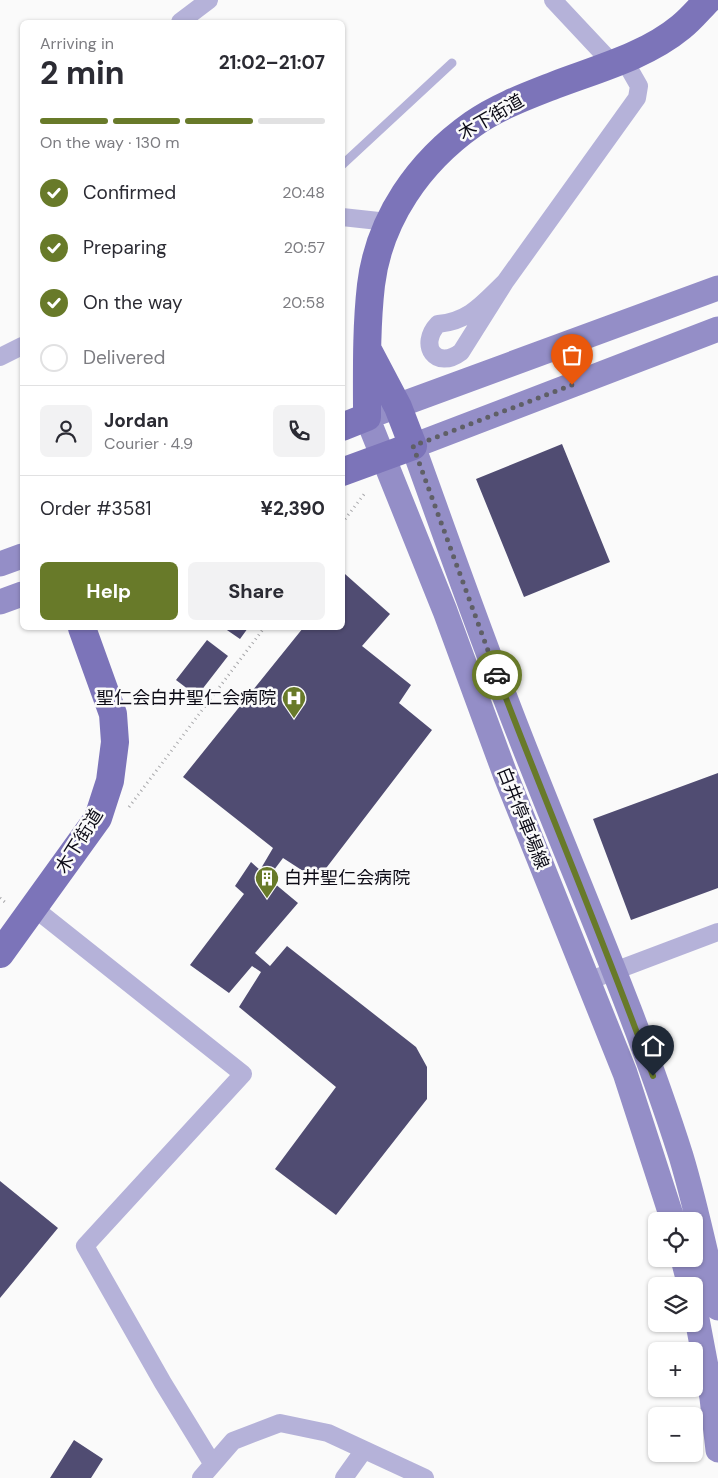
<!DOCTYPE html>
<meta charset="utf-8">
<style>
body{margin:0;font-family:"DM Sans","Noto Sans JP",sans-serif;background:#f2f2f3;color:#2b2b33;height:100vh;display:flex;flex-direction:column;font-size:19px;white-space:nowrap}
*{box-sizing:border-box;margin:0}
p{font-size:16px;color:#7c7c81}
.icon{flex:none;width:28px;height:28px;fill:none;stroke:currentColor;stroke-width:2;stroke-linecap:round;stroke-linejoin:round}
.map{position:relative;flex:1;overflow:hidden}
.drawer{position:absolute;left:20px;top:20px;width:325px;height:610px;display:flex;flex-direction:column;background:#fff;border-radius:8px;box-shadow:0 1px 4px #0004}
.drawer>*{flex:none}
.tools{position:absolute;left:648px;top:1212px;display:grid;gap:10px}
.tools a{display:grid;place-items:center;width:55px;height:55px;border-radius:8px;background:#fff;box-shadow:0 1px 4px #0004;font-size:25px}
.pin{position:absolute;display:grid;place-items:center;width:42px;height:42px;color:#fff;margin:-51px -21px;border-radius:50% 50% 50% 0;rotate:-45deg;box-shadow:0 0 5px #0007}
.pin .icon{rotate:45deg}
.courier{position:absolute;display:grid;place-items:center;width:50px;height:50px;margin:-25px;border:4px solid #687a29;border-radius:50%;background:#fff;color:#222;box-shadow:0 1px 6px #0007}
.headline em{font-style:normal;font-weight:700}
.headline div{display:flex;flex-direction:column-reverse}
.headline{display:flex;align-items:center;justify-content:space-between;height:85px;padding:0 20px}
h1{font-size:32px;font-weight:700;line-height:38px}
.bar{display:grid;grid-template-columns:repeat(4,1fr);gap:8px 5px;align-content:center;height:60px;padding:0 20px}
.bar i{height:6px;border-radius:4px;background:#e1e1e2}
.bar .active{background:#687a29}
.bar p{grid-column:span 4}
.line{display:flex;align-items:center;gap:12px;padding:0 20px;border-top:1px solid #e1e1e2}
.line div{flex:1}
.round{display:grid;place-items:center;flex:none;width:52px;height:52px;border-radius:8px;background:#f2f2f3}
ol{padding:0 20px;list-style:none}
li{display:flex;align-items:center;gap:15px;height:55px}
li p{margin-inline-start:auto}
li .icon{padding:5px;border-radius:50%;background:#687a29;color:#fff;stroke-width:4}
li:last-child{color:#7c7c81}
li i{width:28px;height:28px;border:2px solid #e1e1e2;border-radius:50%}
.primary-button{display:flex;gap:10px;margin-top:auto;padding:10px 20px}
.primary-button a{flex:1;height:58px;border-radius:8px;background:#687a29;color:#fff;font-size:20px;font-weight:700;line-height:58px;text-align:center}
.primary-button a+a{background:#f2f2f3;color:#2b2b33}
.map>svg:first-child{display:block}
.building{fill:#504c72}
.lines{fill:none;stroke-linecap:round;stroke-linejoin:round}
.path{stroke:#a7a7aa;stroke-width:3;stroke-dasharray:1 4;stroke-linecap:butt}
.lane{stroke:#b5b2d9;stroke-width:9}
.street{stroke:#b5b2d9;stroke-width:18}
.secondary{stroke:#948ec7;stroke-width:25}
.primary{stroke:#7c74b9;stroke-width:28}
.done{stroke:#5f5f66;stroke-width:5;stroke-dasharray:0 9}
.route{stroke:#687a29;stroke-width:6}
.labels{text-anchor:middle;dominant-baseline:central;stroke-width:5;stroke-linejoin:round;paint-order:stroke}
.street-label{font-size:18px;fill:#0c0b16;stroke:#fafafa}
.poi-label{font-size:18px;fill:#0c0b16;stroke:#fafafa;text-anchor:end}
</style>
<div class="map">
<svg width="718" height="1478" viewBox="0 0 718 1478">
<rect width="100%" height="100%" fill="#fafafa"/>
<path class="building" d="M 562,444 L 610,562 L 524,597 L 476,479 Z
M 345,574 L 390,614 L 362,646 L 411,685 L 399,703 L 432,730 L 317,880 L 283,858 L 268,878 L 298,903 L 255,953 L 270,966 L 287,946 L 416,1047 L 427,1067 L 427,1099 L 336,1215 L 275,1169 L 336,1087 L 239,1007 L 261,972 L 252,966 L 229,993 L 190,965 L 244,894 L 235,886 L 251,862 L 260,870 L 273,848 L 183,777 L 303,628 L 342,628 L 342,578 Z
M 224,628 L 248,628 L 240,639 Z
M 207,640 L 228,656 L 197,696 L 176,680 Z
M 718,773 L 718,888 L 631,920 L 593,819 Z
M 0,1181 L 58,1228 L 0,1298 Z
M 74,1440 L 103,1459 L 91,1478 L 50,1478 Z"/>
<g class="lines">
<path class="path" d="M 342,523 L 365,493
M 129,807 L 264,628
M 0,898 L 6,903"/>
<path class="lane" d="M 342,165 L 452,63"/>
<path class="street" d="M 553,0 L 612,63
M 180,22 L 209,0
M 342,217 L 388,222
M 505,282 C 483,303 470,321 438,324 C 418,345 436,371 461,352 L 505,282 L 637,98 L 639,86 L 623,58
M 0,357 L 22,346
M 34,908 L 243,1074 L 85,1246 L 163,1383 L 212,1463
M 588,981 L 718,932
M 201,1478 L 233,1441 L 280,1423 L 328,1433 L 425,1478
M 344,1478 L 364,1450"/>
<path class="secondary" d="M 718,329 L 413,446 C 452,554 490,663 533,769 C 584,898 639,1024 681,1156 C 696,1206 707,1257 718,1308
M 0,564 L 22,556
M 0,602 L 22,594
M 673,1221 L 625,1073 L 505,774 L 445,611 L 367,417 L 718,288
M 683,1259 L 690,1286
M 694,1303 L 712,1398 L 718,1450"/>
<path class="primary" d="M 342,427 L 367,417 C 367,373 366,329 371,285 C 379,219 419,162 473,124 C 497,107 527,96 555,85 C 597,69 646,56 681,27 C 691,19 699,9 708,0
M 342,472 L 413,446 L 398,407 L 369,352
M 0,954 L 98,818 L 110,781 L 115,742 L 113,714 L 82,628"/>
</g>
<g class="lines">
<path class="done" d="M 497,675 L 413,446 L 572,385"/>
<path class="route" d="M 497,675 C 548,809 604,941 653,1076"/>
</g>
<defs>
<g id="hospital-pin" transform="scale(1.25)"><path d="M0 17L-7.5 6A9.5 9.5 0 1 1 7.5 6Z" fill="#687a29" stroke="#fafafa"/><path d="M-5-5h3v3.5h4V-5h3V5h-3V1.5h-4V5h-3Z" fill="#fff"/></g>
<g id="building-pin" transform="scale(1.25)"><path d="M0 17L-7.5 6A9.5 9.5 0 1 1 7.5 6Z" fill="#687a29" stroke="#fafafa"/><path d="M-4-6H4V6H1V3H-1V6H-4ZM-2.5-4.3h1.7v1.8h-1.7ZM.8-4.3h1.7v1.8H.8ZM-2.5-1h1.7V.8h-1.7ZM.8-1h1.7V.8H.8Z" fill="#fff"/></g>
</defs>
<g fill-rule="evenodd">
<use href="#hospital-pin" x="294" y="698"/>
<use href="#building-pin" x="267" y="878"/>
</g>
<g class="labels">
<g class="street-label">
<text transform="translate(491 117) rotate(-30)">木下街道</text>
<text transform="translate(523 818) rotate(68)">白井停車場線</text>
<text transform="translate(79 841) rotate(-58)">木下街道</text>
</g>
<g class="poi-label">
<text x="276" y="698">聖仁会白井聖仁会病院</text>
<text x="284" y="878" text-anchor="start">白井聖仁会病院</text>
</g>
</g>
</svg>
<div class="tools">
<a><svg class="icon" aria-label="locate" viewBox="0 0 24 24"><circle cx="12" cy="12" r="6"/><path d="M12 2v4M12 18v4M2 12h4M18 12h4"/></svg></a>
<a><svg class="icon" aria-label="layers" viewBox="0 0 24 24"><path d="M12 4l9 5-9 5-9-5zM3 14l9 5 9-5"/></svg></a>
<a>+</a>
<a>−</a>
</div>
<div class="pin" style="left:572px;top:385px;background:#ea580c"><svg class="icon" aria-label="bag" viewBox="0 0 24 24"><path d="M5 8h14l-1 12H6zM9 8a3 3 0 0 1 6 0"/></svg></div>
<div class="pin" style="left:653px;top:1076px;background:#1f2937"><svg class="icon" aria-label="home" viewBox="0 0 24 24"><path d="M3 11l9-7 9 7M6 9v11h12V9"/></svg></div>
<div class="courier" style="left:497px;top:675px"><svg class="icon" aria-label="car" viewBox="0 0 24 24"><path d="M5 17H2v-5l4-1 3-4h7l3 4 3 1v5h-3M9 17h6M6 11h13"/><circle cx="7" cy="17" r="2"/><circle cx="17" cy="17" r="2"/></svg></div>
<section class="drawer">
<div class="headline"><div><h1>2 min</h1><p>Arriving in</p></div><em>21:02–21:07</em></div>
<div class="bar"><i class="active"></i><i class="active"></i><i class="active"></i><i></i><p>On the way · 130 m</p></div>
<ol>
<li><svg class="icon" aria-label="check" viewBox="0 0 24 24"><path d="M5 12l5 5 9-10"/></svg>Confirmed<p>20:48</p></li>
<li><svg class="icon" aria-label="check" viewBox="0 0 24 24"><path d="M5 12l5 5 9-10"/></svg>Preparing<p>20:57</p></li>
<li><svg class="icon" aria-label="check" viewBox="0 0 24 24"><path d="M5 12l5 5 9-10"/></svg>On the way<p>20:58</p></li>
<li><i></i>Delivered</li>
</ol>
<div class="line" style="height:90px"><a class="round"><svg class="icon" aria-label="person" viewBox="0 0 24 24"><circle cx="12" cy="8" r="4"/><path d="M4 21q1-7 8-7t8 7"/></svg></a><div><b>Jordan</b><p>Courier · 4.9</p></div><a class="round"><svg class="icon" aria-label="phone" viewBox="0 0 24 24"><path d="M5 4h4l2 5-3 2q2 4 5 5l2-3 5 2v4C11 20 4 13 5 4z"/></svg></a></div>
<div class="line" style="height:65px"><div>Order #3581</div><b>¥2,390</b></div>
<div class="primary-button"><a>Help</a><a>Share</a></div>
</section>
</div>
